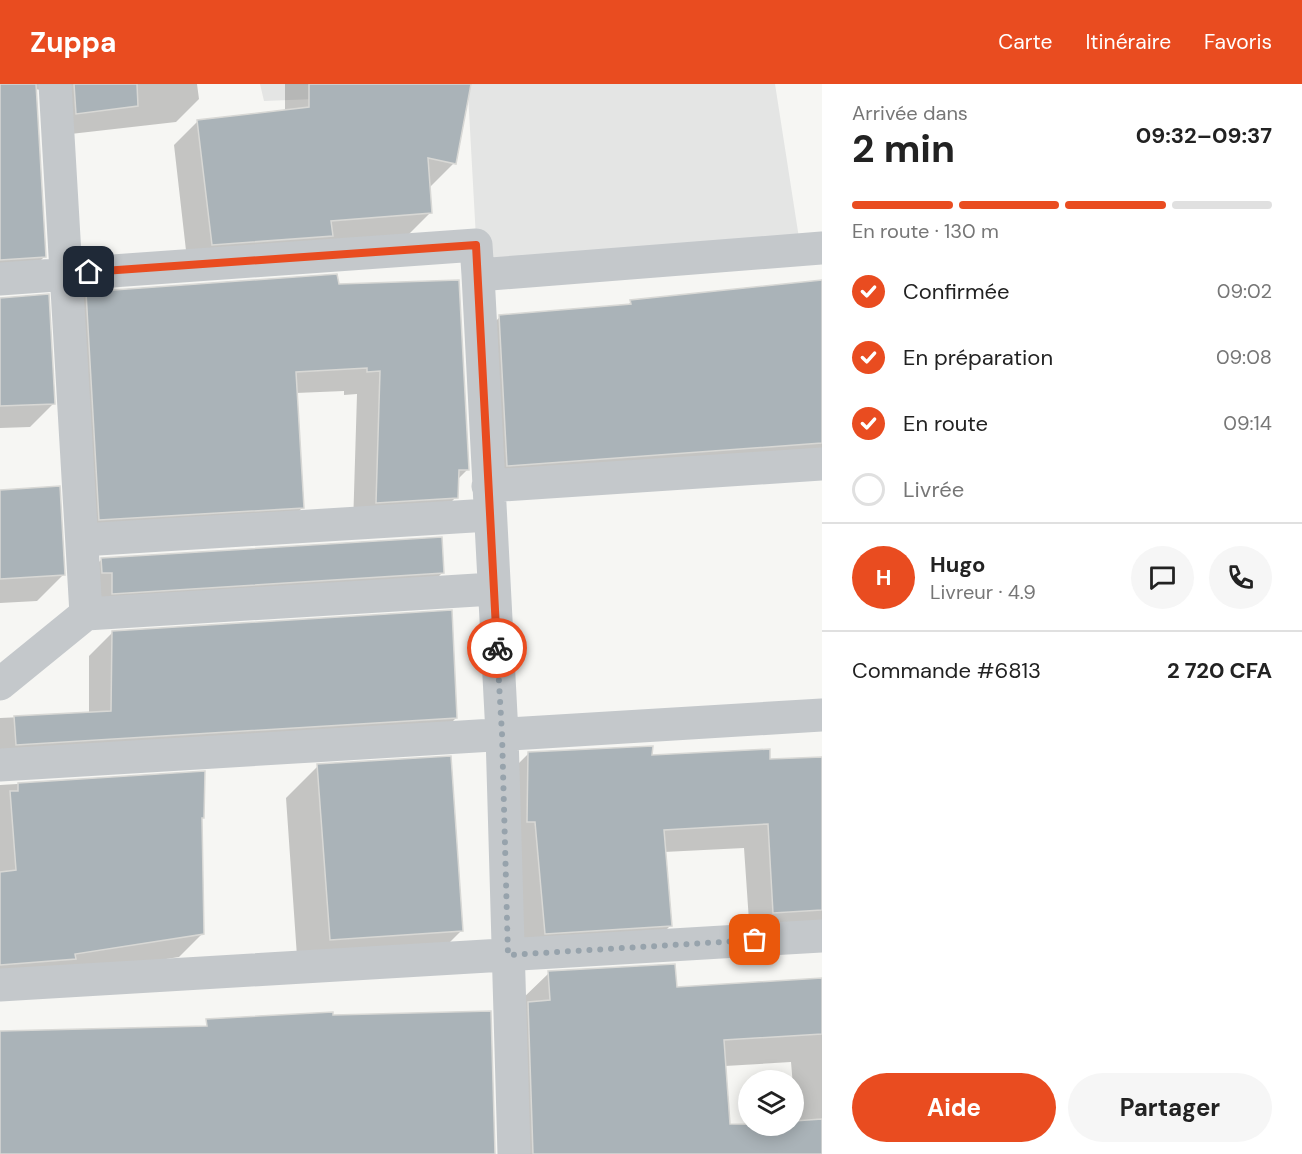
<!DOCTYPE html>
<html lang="fr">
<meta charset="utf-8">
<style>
body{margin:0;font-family:"DM Sans",sans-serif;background:#f6f6f6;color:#222;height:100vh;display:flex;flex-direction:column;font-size:22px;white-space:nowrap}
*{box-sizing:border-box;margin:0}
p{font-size:20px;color:#767676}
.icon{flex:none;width:33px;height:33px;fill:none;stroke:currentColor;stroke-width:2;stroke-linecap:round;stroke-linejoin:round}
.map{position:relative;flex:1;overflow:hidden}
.side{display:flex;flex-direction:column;background:#fff;width:480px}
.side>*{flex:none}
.buttons{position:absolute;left:738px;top:986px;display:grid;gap:12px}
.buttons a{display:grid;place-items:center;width:66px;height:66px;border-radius:50%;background:#fff;box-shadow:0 3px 15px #0003;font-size:30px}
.pin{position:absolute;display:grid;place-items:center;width:51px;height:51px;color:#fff;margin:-26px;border-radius:12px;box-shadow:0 3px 9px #0006}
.courier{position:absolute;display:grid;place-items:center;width:60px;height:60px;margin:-30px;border:4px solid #e94c20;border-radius:50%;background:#fff;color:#222;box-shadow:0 2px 8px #0007}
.headline em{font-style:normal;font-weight:700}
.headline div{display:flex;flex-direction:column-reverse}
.headline{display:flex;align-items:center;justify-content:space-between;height:102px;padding:0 30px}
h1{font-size:39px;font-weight:700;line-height:45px}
.bar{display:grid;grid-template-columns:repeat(4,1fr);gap:9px 6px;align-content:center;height:72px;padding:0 30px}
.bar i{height:8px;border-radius:4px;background:#e0e0e0}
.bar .active{background:#e94c20}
.bar p{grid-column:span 4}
.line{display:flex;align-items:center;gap:15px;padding:0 30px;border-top:2px solid #e0e0e0}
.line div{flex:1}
.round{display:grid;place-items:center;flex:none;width:63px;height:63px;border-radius:32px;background:#f6f6f6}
ol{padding:0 30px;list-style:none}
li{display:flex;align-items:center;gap:18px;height:66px}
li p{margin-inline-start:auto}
li .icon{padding:6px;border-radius:50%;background:#e94c20;color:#fff;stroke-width:4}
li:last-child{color:#767676}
li i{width:33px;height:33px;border:3px solid #e0e0e0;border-radius:50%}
.cta{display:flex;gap:12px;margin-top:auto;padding:12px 30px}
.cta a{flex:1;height:69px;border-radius:36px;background:#e94c20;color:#fff;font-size:24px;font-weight:700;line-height:69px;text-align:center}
.cta a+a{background:#f6f6f6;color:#222}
header{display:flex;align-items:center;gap:36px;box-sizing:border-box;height:84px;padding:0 30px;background:#e94c20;color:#fff}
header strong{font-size:28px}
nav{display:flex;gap:33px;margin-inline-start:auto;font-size:21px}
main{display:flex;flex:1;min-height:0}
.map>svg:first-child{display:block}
.built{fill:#e4e5e4}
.shadow{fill:#0003;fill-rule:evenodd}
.building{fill:#aab3b8;stroke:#d8d8d5;stroke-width:1.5}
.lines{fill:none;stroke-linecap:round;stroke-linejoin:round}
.street{stroke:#c4c8cb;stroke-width:33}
.done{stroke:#97a3ac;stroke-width:6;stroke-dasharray:0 10.8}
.route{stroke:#e94c20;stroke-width:8}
</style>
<header>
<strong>Zuppa</strong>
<nav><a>Carte</a><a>Itinéraire</a><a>Favoris</a></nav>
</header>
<main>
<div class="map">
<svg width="822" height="1070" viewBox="0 0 822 1070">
<rect width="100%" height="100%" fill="#f6f6f3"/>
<path class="built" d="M 260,0 L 775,0 L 801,167 L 478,191 L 468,9 L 264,17 Z"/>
<path class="shadow" d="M 0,0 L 197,0 L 199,15 L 176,38 L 53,52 L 41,6 L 35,5 L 45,172 L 22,195 L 0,197 Z
M 285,0 L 413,0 L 454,79 L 430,103 L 431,128 L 407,152 L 188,184 L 174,61 L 198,37 L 285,27 Z
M 822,197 L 822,378 L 486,403 L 478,254 L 500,233 L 627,222 L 631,218 Z
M 337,202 L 468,385 L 457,396 L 456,413 L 433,437 L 353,442 L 357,310 L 344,311 L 344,307 L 296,309 L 303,423 L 279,447 L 76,459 L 63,233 L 87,209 Z
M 0,215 L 53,320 L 30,343 L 0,344 Z
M 0,407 L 63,491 L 37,517 L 0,519 Z
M 102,475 L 442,489 L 425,506 L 95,526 L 85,492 Z
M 112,549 L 456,634 L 433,657 L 0,683 L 0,634 L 89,630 L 89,572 Z
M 528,670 L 769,676 L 822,674 L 822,848 L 750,852 L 744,764 L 664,768 L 670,842 L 646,866 L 521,873 L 504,694 Z
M 318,682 L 462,846 L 430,878 L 298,887 L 286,714 Z
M 204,689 L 203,734 L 201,736 L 202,850 L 179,873 L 0,901 L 0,701 Z
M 549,889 L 675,904 L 822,896 L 822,1070 L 504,1070 L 520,917 ZM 791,978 L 796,1038 L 794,1038 L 794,1041 L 728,1041 L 725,982 Z"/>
<path class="building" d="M 0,0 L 36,0 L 46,173 L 0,176 Z
M 74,0 L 137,0 L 138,22 L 76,30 Z
M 309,0 L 471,0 L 456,80 L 428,74 L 432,129 L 331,137 L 333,152 L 212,161 L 197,36 L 309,23 Z
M 337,190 L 339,200 L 459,196 L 469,386 L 459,386 L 458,414 L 376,419 L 380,287 L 367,288 L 367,284 L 296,288 L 304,424 L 99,436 L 86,208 Z
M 822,196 L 822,359 L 507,382 L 499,231 L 631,220 L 630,216 Z
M 49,210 L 55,320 L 0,322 L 0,214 Z
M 60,402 L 65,491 L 0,495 L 0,406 Z
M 442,453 L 444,489 L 112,510 L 112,489 L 102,489 L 101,474 Z
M 452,526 L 457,634 L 16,661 L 14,632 L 111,627 L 112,547 Z
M 653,662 L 652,671 L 770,665 L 770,675 L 822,673 L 822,826 L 773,829 L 768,740 L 664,746 L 672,842 L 545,850 L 535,738 L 527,738 L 528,668 Z
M 451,672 L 463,847 L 330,856 L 317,680 Z
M 205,687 L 204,734 L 202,734 L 204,850 L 75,870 L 76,875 L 0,881 L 0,788 L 16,786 L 10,707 L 18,707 L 18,699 Z
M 675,880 L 677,903 L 822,894 L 822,950 L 724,956 L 730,1040 L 794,1041 L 794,1037 L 822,1035 L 822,1070 L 533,1070 L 528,918 L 550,916 L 548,887 Z
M 491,927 L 495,1070 L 0,1070 L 0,947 L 207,942 L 206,935 L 333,928 L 333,931 Z"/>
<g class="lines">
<path class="street" d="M 55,0 L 86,530
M 478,191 L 502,650 L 514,1070
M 0,195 L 476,161 L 478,191 L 822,164
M 488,402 L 822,380
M 82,456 L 489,431
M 0,600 L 86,530 L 493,505
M 0,681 L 822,631
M 0,901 L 822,852"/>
</g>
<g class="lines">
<path class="done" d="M 497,564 L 502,650 L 508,871 L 755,856"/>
<path class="route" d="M 89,188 L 476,161 L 497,564"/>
</g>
</svg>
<div class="buttons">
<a><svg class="icon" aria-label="layers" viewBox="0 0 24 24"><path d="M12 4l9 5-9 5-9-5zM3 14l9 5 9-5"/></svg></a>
</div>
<div class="pin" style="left:755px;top:856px;background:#ea580c"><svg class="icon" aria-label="bag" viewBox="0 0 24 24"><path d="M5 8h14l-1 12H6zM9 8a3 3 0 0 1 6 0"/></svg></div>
<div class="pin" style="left:89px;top:188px;background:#1f2937"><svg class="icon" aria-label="home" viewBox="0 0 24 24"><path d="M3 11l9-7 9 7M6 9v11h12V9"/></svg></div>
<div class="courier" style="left:497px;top:564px"><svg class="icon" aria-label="bike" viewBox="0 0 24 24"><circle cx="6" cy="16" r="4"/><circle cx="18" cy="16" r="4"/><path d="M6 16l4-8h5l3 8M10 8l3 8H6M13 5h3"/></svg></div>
</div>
<section class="side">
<div class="headline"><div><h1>2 min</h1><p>Arrivée dans</p></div><em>09:32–09:37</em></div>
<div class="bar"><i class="active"></i><i class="active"></i><i class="active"></i><i></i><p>En route · 130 m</p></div>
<ol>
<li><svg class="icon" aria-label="check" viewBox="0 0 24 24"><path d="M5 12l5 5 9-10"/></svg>Confirmée<p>09:02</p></li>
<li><svg class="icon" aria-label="check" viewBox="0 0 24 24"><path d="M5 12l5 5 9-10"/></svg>En préparation<p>09:08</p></li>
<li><svg class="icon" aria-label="check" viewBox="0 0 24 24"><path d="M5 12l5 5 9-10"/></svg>En route<p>09:14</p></li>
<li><i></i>Livrée</li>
</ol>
<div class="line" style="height:108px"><b class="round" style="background:#e94c20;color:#fff">H</b><div><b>Hugo</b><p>Livreur · 4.9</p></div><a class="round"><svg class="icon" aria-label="chat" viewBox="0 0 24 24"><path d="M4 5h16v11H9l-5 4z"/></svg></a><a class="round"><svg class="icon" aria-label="phone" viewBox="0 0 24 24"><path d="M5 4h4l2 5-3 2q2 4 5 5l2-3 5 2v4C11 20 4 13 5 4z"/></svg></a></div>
<div class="line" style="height:78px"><div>Commande #6813</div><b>2 720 CFA</b></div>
<div class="cta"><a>Aide</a><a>Partager</a></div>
</section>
</main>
